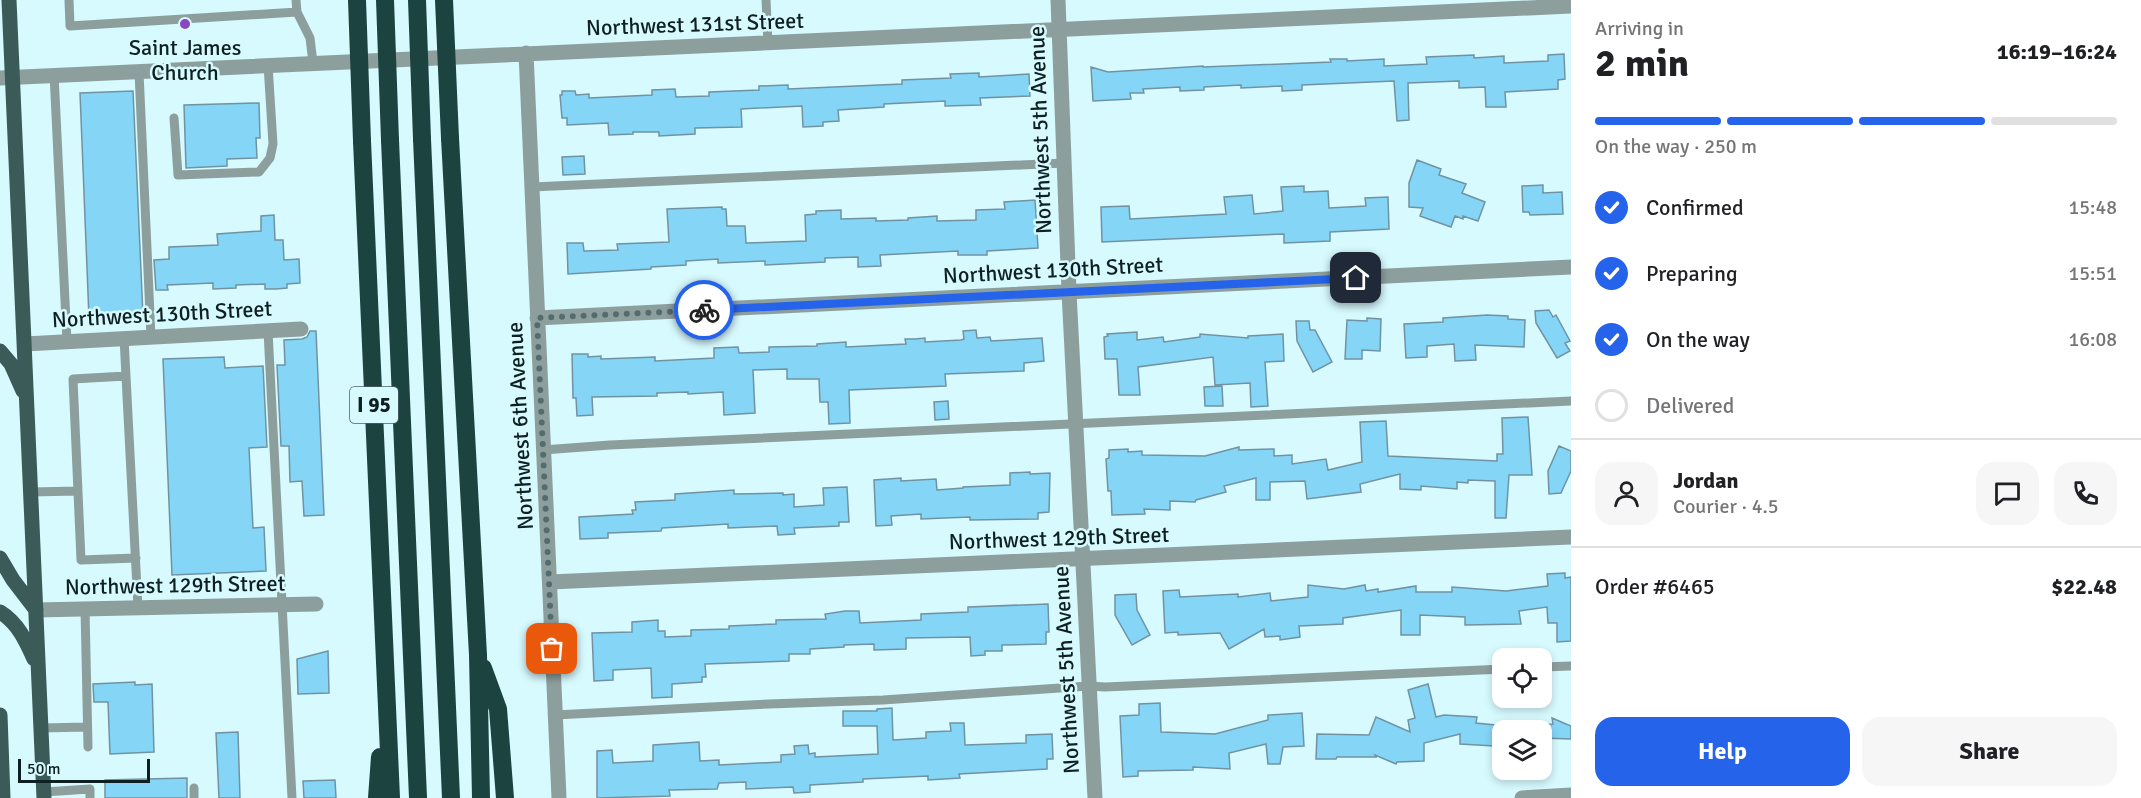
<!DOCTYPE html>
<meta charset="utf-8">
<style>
body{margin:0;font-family:Signika,sans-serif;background:#f6f6f6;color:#202124;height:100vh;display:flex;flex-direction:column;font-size:22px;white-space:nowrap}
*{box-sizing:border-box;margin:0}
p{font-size:20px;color:#757577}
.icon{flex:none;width:33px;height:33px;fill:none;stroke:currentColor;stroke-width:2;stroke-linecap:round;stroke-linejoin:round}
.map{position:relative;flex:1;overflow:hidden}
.drawer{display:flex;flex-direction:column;background:#fff;width:570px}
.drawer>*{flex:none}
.fabs{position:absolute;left:1492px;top:648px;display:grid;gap:12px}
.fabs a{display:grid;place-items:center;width:60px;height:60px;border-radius:12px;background:#fff;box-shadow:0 3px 9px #0003;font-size:30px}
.scale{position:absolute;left:18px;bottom:15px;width:132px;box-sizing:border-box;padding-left:6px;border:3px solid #0f2022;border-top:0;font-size:16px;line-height:21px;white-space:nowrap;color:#0f2022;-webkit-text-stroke:4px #d7faff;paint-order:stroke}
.pin{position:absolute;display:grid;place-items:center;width:51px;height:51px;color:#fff;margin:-26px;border-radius:12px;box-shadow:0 3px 9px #0006}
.courier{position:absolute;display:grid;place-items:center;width:60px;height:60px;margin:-30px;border:4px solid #2563eb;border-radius:50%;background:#fff;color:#222;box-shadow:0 2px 8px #0007}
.summary em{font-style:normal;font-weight:700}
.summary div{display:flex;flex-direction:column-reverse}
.summary{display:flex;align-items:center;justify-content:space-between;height:102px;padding:0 24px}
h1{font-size:39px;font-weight:700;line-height:45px}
.bar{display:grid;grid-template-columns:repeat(4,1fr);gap:9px 6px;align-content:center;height:72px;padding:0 24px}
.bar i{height:8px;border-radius:4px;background:#e0e0e0}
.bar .active{background:#2563eb}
.bar p{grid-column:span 4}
.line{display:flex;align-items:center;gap:15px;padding:0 24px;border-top:2px solid #e0e0e0}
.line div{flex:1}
.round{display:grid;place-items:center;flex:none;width:63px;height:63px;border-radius:18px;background:#f6f6f6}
ol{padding:0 24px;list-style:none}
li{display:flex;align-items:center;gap:18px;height:66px}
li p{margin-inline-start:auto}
li .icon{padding:6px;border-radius:50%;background:#2563eb;color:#fff;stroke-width:4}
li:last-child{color:#757577}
li i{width:33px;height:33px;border:3px solid #e0e0e0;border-radius:50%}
.primary-button{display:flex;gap:12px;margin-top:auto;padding:12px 24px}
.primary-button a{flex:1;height:69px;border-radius:18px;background:#2563eb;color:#fff;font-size:24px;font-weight:700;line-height:69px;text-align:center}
.primary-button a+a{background:#f6f6f6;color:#202124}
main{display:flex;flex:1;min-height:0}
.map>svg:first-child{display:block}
.building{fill:#85d5f7;stroke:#7093a3;stroke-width:1.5}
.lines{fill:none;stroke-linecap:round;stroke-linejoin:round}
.lane{stroke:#8d9f9d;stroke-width:9}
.street{stroke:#8d9f9d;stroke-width:15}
.primary{stroke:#3b5b58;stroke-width:15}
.highway{stroke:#1c4340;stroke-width:18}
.highway-bridge{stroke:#1c4340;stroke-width:18}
.done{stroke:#556c6f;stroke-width:6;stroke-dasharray:0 10.8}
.route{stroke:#2563eb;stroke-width:8}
.poi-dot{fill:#8849bf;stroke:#d7faff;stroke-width:2}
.labels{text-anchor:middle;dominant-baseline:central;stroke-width:5;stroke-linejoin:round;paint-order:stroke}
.shield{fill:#d7faff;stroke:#4b6164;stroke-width:1.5}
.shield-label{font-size:21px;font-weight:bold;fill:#0f2022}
.street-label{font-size:22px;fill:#0f2022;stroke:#d7faff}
.poi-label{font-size:22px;fill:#0f2022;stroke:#d7faff}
</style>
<main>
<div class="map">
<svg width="1571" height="798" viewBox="0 0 1571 798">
<rect width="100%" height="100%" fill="#d7faff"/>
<path class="building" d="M 1564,54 L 1565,79 L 1558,80 L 1558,89 L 1505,92 L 1506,107 L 1486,107 L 1485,87 L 1459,88 L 1459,81 L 1408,83 L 1409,120 L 1397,121 L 1394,81 L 1302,85 L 1302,90 L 1282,91 L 1282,86 L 1241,88 L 1241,85 L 1204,87 L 1204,90 L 1180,91 L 1180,87 L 1143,89 L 1144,93 L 1130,93 L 1131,99 L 1093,101 L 1091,67 L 1108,72 L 1203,66 L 1203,67 L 1331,62 L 1330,59 L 1347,59 L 1347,61 L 1384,59 L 1384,66 L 1427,64 L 1426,57 L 1474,55 L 1474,58 L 1504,56 L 1504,63 L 1548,61 L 1548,55 Z
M 979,73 L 979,77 L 1029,74 L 1030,96 L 980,98 L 981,105 L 945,106 L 945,101 L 884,104 L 884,107 L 838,110 L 839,121 L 823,122 L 823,126 L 803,127 L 802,106 L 741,109 L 742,127 L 695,128 L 695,134 L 659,136 L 659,132 L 633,132 L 633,134 L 609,135 L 608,123 L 567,125 L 567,118 L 562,118 L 560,95 L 562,95 L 562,91 L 575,91 L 576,95 L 589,94 L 589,98 L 652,95 L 652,90 L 675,89 L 676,97 L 709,96 L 709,92 L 759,90 L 759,86 L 788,85 L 788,89 L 902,84 L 902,80 L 951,78 L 950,74 Z
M 133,91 L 143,316 L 89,318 L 80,93 Z
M 259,103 L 260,138 L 256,138 L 257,158 L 227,159 L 227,166 L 186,168 L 184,105 Z
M 584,156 L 585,174 L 563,175 L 562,157 Z
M 1417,160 L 1441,169 L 1439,175 L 1466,184 L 1462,193 L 1485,202 L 1478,221 L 1463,216 L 1463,219 L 1455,216 L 1451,227 L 1420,216 L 1423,208 L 1409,207 L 1409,183 Z
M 1543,185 L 1543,193 L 1562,192 L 1563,214 L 1530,215 L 1529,212 L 1523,212 L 1522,186 Z
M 1304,186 L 1304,192 L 1328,191 L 1329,208 L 1366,206 L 1365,198 L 1388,197 L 1389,229 L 1330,232 L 1330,241 L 1284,243 L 1284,234 L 1102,242 L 1101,207 L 1129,206 L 1130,219 L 1226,214 L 1224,197 L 1252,195 L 1254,214 L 1283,211 L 1281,187 Z
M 1035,200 L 1038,248 L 987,251 L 987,255 L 958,255 L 958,251 L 880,255 L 881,266 L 858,267 L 858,257 L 825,258 L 825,262 L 765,265 L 765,261 L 718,263 L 718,259 L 686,261 L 686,265 L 651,267 L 651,269 L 568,274 L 567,243 L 583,243 L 584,251 L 618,250 L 617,244 L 669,242 L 667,209 L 722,207 L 722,209 L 726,209 L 727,226 L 745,226 L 746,243 L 806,241 L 805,215 L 816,214 L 816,211 L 841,210 L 841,219 L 876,218 L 876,221 L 908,220 L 908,218 L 937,216 L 937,221 L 976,220 L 976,210 L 1005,209 L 1004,202 Z
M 274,215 L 275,240 L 283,240 L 284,260 L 299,259 L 300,283 L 287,284 L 287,288 L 276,289 L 265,289 L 265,284 L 236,285 L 236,288 L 213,289 L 213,283 L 167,285 L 168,290 L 156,290 L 154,260 L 169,259 L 169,247 L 218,245 L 217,234 L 261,231 L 261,216 Z
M 1549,310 L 1553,317 L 1556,315 L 1570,341 L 1565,343 L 1570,351 L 1557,358 L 1536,323 L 1535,311 Z
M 1487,315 L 1508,316 L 1508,319 L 1525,320 L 1524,347 L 1475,345 L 1476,360 L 1455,361 L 1454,344 L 1427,346 L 1427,357 L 1406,358 L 1404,324 L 1443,322 L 1443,318 Z
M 1367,318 L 1381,319 L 1380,351 L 1362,350 L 1362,359 L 1345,359 L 1347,320 L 1367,321 Z
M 1296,321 L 1309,321 L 1310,330 L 1315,330 L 1332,362 L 1313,372 L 1297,341 Z
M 976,330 L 977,338 L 990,337 L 991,341 L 1042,338 L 1044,361 L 1024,363 L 1024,371 L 945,374 L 946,386 L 849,390 L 850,423 L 829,424 L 828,402 L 820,402 L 819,379 L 787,379 L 787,369 L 753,370 L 755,413 L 724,415 L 723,392 L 688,394 L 688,392 L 657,393 L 657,396 L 592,397 L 593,415 L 577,416 L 576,398 L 573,398 L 572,354 L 588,354 L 588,357 L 601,356 L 601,359 L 655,357 L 655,361 L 714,358 L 714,348 L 738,347 L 739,353 L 769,352 L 769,347 L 817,346 L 817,344 L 846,342 L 846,347 L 906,344 L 905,339 L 915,339 L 925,338 L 925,342 L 961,340 L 964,339 L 963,331 Z
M 310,331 L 316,331 L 324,515 L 304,516 L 302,481 L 290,482 L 289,446 L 281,446 L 277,365 L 285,365 L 284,340 L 302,339 L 307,337 Z
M 1137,332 L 1137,340 L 1163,337 L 1164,342 L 1200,337 L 1200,334 L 1248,338 L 1248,336 L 1283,334 L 1284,361 L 1265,362 L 1268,406 L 1251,407 L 1250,383 L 1215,385 L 1213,357 L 1138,367 L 1140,395 L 1119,395 L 1117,359 L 1105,359 L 1104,337 L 1108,336 L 1107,334 Z
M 224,357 L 225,368 L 263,366 L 267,447 L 249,448 L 253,528 L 264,527 L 266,571 L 172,575 L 163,359 Z
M 1222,386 L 1223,406 L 1205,406 L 1204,387 Z
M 948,401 L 949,419 L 935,420 L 934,402 Z
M 1528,417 L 1532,475 L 1509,475 L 1506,518 L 1495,518 L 1495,481 L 1468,480 L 1468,483 L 1457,482 L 1457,489 L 1421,486 L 1421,490 L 1400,489 L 1400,474 L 1360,484 L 1361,492 L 1307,499 L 1305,481 L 1270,482 L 1270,500 L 1256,500 L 1256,478 L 1224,486 L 1226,492 L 1196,500 L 1195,502 L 1170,501 L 1170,510 L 1144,509 L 1145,514 L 1112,515 L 1111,491 L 1108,491 L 1106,459 L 1109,458 L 1109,450 L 1128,449 L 1128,452 L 1142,451 L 1142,455 L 1205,456 L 1239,447 L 1239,450 L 1274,449 L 1274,456 L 1292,455 L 1292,464 L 1326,459 L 1328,470 L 1362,462 L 1360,422 L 1386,421 L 1388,456 L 1497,461 L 1497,454 L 1503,454 L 1502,418 Z
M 1559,446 L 1571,451 L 1571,471 L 1561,493 L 1549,494 L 1548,471 Z
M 1030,472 L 1030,474 L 1050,473 L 1049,512 L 1038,513 L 1038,519 L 970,520 L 970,517 L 921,519 L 921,514 L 891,516 L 892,525 L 876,526 L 874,480 L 901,478 L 901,481 L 936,479 L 937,490 L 963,488 L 963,487 L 1010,485 L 1010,473 Z
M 847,487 L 849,522 L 839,522 L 839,526 L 794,528 L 795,534 L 778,535 L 777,526 L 728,528 L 728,524 L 662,528 L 661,531 L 608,533 L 608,538 L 580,539 L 579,517 L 633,514 L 632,510 L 636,510 L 635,502 L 675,500 L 675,494 L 734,490 L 734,494 L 783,493 L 783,495 L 794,494 L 794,507 L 824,505 L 823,488 Z
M 1565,573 L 1565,578 L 1571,577 L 1571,641 L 1557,642 L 1557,623 L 1548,623 L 1547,607 L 1519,611 L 1521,624 L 1465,625 L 1465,617 L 1420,615 L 1420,635 L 1401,635 L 1401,610 L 1343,618 L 1343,624 L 1299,626 L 1300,637 L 1280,640 L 1280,636 L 1265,637 L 1264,629 L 1229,649 L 1220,633 L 1178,635 L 1178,632 L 1165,633 L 1163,591 L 1179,590 L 1180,597 L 1238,594 L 1238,597 L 1270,593 L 1271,601 L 1308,597 L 1308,585 L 1344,589 L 1365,585 L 1366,591 L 1378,589 L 1378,592 L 1416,586 L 1416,592 L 1452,592 L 1452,587 L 1506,591 L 1548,586 L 1547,574 Z
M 1136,594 L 1137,610 L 1150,635 L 1132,645 L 1115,615 L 1115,595 Z
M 1048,604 L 1049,632 L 1046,632 L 1046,644 L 1002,645 L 1002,651 L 985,651 L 985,655 L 971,656 L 970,637 L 906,638 L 906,649 L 874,650 L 874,644 L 844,645 L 844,647 L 810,649 L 810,654 L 789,654 L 789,661 L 705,664 L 706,677 L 702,677 L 702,682 L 672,684 L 672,697 L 652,698 L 651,668 L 613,670 L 613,680 L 594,681 L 592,633 L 632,632 L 632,622 L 658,620 L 658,631 L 665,631 L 665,637 L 691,636 L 691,630 L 729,629 L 729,626 L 776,624 L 776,620 L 826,619 L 825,614 L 845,611 L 859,611 L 860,623 L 921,620 L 921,614 L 968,612 L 968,607 Z
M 328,651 L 329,693 L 298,694 L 297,659 Z
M 135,682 L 135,685 L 152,684 L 154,752 L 110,754 L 108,702 L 94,702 L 93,684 Z
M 1428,684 L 1436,717 L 1444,715 L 1477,717 L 1476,723 L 1495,725 L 1494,746 L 1460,744 L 1460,734 L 1424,743 L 1424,761 L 1397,762 L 1396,764 L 1375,755 L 1376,757 L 1337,757 L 1336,759 L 1316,759 L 1317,734 L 1369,735 L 1376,717 L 1410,732 L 1408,720 L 1415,718 L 1408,690 Z
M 1160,703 L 1161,732 L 1215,734 L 1268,720 L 1268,715 L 1302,713 L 1304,746 L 1283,747 L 1280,764 L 1268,764 L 1266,744 L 1229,753 L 1230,769 L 1193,767 L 1193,770 L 1138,771 L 1138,776 L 1123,777 L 1120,716 L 1139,715 L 1139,704 Z
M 892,708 L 893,740 L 926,738 L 926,732 L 951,731 L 950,723 L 964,723 L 965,745 L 1026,743 L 1026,735 L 1052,734 L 1053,759 L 1047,759 L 1047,769 L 959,774 L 960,778 L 928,780 L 928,776 L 863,779 L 863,782 L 810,785 L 810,792 L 794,793 L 793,787 L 746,789 L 746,782 L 719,783 L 717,789 L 669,790 L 670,796 L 597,798 L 597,751 L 612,750 L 613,763 L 653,761 L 653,745 L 699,742 L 700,761 L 719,760 L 719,765 L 781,762 L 781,755 L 795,754 L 794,746 L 808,745 L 809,754 L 815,753 L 815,757 L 878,754 L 877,726 L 843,726 L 843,711 L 877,711 L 877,709 Z
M 1552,718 L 1571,726 L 1571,739 L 1542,738 L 1542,725 L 1553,724 Z
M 238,732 L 240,798 L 219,798 L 216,733 Z
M 187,778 L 187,798 L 105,798 L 105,780 Z
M 335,780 L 336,798 L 304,798 L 303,781 Z"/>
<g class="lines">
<path class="lane" d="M 69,0 L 70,26 L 297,12 L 296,0
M 766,0 L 768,43
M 297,12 L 310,38 L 313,63
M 139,72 L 151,337
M 54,74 L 67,342
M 174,118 L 178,175 L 259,172 L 270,158 L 273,144 L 268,65
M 532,187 L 1064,163
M 268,331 L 292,798
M 124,338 L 138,608
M 126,376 L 73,379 L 81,560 L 136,558
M 543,450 L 610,445 L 1571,401
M 30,492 L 78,491
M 85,609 L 88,747
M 1542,667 L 1571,666
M 555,715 L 769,704 L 883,700 L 1089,686 L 1105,687 L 1503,669
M 41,728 L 87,727
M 194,788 L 194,798
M 44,792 L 90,789 L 90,798"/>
<path class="street" d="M 1058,0 L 1069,292 L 1095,798
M 526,53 L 559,798
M 0,78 L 1571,6
M 537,318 L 1571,267
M 25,344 L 301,329
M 550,582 L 1571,537
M 36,610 L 316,604
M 1522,798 L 1571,795"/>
<path class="primary" d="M 9,0 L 44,798
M 0,351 L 11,364 L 23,391
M 0,558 L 13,580 L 36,610
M 0,612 C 18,623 26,641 34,659
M 0,715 L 3,798"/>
<path class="highway" d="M 450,138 L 478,655 L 481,798
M 422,139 L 451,798
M 390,140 L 418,798
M 362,141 L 391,798
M 483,668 L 498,709 L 505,798
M 377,798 L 380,757"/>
<path class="highway-bridge" d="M 357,0 L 362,141
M 385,0 L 390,140
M 417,0 L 422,139
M 444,0 L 450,138"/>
</g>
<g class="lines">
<path class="done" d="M 552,649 L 537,318 L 704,310"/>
<path class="route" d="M 704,310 L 1356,278"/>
</g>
<circle class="poi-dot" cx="185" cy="24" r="6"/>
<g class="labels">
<rect class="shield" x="350" y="387" width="48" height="36" rx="4.5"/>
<g class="shield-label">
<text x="374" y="405">I 95</text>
</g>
<g class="street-label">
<text transform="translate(695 24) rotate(-2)">Northwest 131st Street</text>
<text transform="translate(1040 130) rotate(-92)">Northwest 5th Avenue</text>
<text transform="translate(1053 270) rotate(-3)">Northwest 130th Street</text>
<text transform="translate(162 314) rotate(-3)">Northwest 130th Street</text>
<text transform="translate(520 426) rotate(-93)">Northwest 6th Avenue</text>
<text transform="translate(1059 538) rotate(-2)">Northwest 129th Street</text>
<text transform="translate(175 585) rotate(-1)">Northwest 129th Street</text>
<text transform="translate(1066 670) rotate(-93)">Northwest 5th Avenue</text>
</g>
<g class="poi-label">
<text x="185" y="47">Saint James<tspan x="185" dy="25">Church</tspan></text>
</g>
</g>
</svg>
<div class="fabs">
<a><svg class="icon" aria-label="locate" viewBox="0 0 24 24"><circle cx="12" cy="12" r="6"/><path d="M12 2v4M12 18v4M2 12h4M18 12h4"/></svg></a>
<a><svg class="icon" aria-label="layers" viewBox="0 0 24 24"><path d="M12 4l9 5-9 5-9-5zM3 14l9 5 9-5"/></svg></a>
</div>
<div class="scale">50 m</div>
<div class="pin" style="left:552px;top:649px;background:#ea580c"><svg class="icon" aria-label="bag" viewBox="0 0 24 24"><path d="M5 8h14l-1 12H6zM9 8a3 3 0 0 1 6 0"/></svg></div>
<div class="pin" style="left:1356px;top:278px;background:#1f2937"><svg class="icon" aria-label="home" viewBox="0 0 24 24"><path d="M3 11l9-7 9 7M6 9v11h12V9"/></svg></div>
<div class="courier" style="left:704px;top:310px"><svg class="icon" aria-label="bike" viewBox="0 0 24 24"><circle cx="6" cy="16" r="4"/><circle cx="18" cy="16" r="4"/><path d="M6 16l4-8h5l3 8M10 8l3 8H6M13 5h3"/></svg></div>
</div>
<section class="drawer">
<div class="summary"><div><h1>2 min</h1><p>Arriving in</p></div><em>16:19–16:24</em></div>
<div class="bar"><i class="active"></i><i class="active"></i><i class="active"></i><i></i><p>On the way · 250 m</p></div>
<ol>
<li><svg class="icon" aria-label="check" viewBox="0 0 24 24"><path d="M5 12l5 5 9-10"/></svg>Confirmed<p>15:48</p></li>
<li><svg class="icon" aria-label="check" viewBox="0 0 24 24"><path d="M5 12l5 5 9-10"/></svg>Preparing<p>15:51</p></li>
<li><svg class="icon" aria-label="check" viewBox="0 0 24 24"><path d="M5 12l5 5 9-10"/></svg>On the way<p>16:08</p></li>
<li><i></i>Delivered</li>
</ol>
<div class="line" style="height:108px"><a class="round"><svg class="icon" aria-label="person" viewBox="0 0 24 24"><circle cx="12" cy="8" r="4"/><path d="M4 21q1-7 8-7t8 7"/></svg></a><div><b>Jordan</b><p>Courier · 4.5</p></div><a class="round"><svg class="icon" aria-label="chat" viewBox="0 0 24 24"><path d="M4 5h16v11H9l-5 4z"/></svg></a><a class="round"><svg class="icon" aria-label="phone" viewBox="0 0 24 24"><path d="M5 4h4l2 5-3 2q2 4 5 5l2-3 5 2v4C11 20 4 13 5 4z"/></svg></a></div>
<div class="line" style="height:78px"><div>Order #6465</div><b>$22.48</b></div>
<div class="primary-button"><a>Help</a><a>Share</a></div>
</section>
</main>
